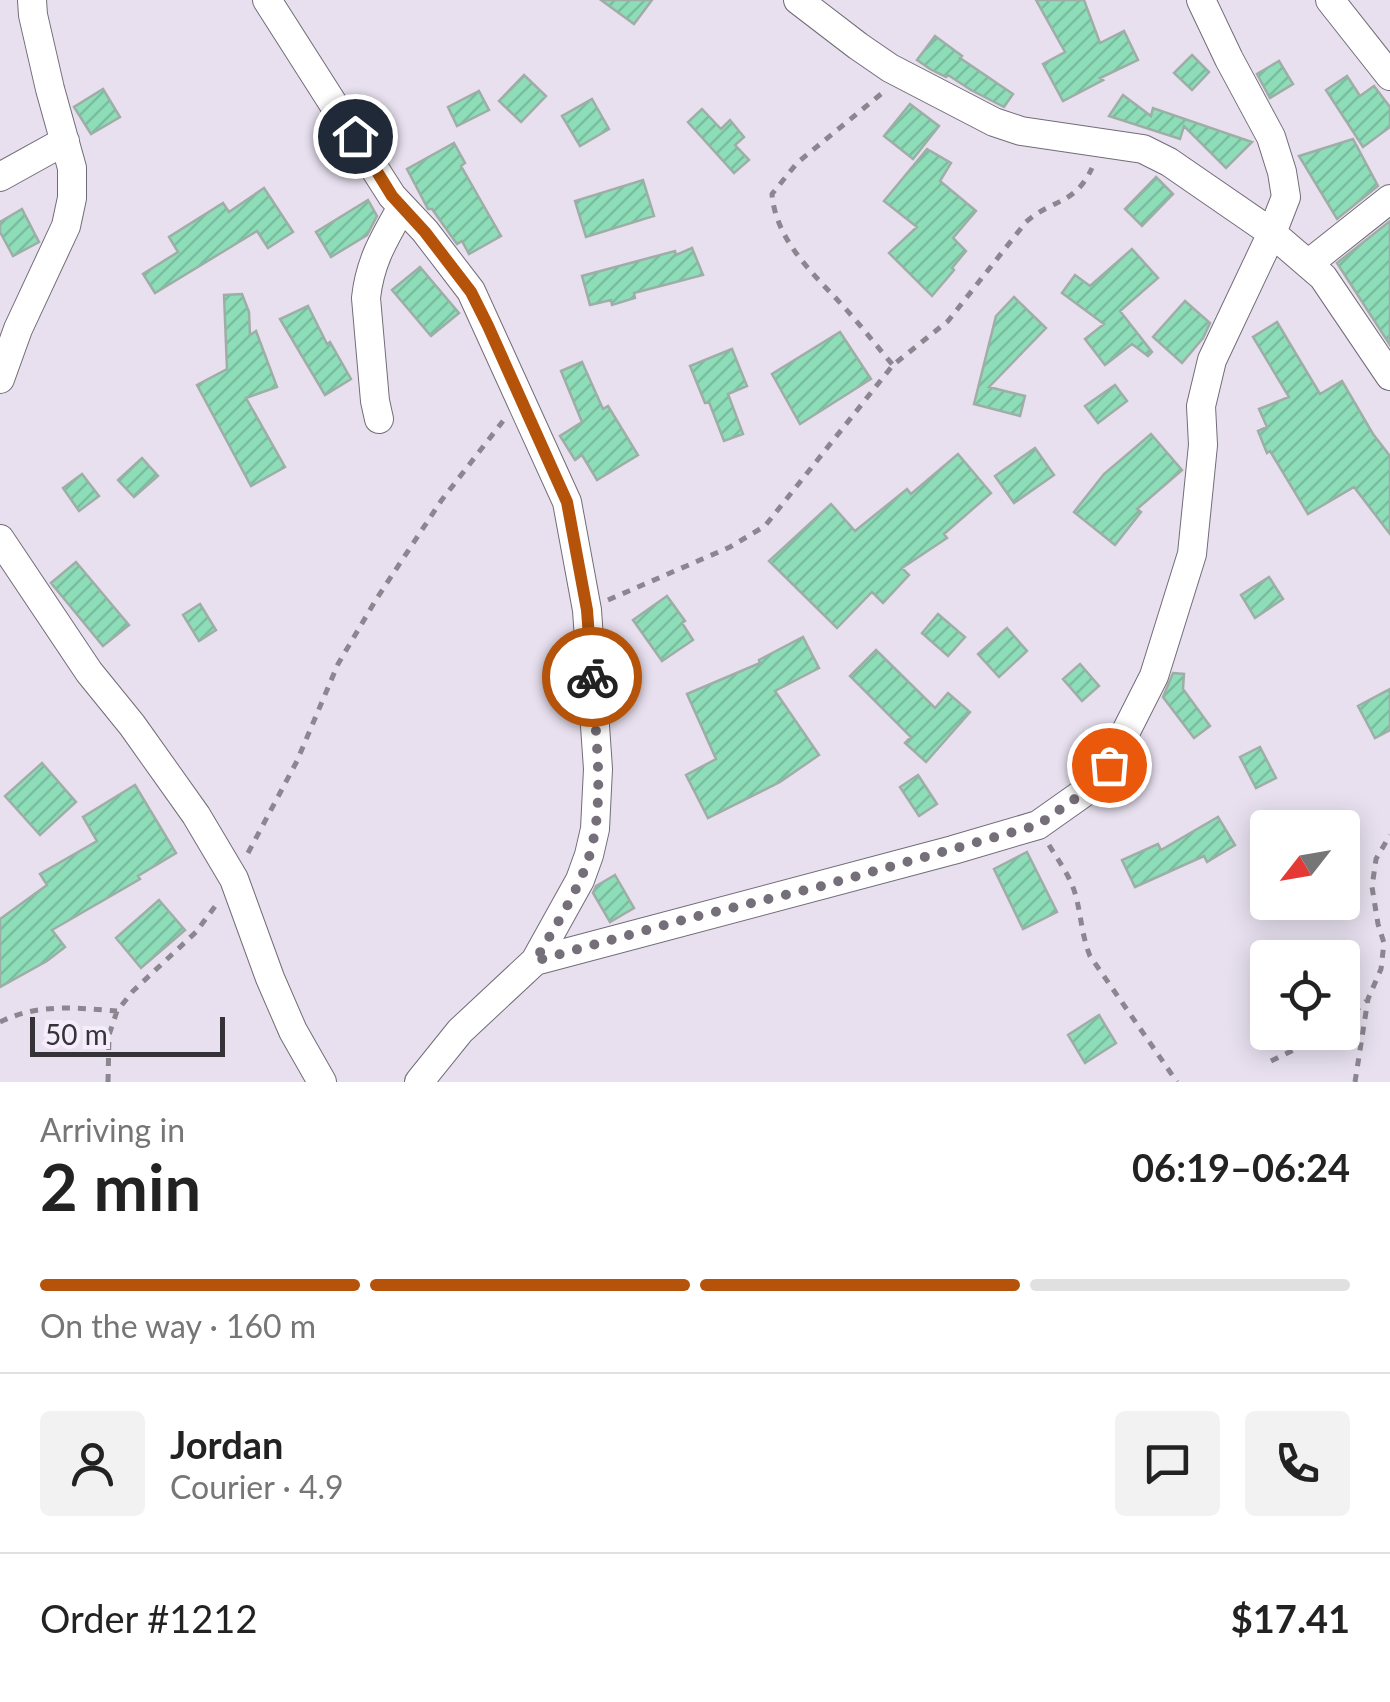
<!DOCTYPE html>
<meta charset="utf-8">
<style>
body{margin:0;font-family:Lato,sans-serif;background:#f2f2f2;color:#222;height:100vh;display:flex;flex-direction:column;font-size:38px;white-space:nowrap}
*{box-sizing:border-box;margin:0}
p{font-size:32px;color:#767676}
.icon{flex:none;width:55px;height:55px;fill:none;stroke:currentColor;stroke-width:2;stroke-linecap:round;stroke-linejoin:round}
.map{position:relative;height:1082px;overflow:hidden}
.sheet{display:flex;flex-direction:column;background:#fff;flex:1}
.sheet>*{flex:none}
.needle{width:65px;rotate:239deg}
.buttons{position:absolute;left:1250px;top:810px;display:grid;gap:20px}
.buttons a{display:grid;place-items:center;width:110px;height:110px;border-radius:10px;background:#fff;box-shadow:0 5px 25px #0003;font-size:50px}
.scale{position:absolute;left:30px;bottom:25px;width:195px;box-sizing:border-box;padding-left:10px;border:5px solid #353238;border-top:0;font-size:28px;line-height:35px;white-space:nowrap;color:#353238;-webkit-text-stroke:8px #f5edfc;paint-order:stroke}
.pin{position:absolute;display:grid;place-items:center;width:85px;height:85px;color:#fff;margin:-42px;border:5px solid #fff;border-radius:50%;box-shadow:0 2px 10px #0007}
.courier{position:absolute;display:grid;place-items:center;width:100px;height:100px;margin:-50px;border:8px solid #b45309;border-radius:50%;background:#fff;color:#222;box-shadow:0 2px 12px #0007}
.summary em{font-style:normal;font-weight:700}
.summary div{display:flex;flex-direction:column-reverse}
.summary{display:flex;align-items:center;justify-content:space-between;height:170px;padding:0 40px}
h1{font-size:65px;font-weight:700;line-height:75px}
.bar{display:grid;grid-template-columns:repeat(4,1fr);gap:15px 10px;align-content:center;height:120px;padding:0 40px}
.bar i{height:12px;border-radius:8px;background:#e0e0e0}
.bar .active{background:#b45309}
.bar p{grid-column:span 4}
.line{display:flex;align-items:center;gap:25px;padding:0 40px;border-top:2px solid #e0e0e0}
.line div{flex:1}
.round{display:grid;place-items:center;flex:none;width:105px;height:105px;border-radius:10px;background:#f2f2f2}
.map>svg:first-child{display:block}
.building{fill:url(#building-hatch);stroke:#9eaea6;stroke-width:2.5}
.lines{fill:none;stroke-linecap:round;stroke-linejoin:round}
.minor-casing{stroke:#726c78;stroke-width:30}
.path{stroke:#8b8690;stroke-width:5;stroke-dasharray:8 8;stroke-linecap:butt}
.minor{stroke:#fff;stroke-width:28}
.done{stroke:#746f78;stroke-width:10;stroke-dasharray:0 18}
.route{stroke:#b45309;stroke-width:12}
</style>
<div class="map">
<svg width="1390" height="1082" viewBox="0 0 1390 1082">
<defs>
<pattern id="building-hatch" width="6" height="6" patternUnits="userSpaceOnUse" patternTransform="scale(2.5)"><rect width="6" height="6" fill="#8dddb9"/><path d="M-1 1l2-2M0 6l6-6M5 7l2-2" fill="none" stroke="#7abea0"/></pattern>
</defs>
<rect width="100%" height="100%" fill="#e8e0ef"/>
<path class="building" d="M 601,0 L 652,0 L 634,24 Z
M 1036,0 L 1084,0 L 1100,43 L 1124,31 L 1138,60 L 1100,78 L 1103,80 L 1063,101 L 1043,64 L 1065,52 Z
M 935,36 L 962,56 L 960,58 L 1013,94 L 1004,107 L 971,90 L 948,75 L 946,77 L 930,69 L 917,60 Z
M 1192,55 L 1209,72 L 1192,90 L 1174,73 Z
M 1279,61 L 1293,84 L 1270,98 L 1257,74 Z
M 524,75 L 546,96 L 521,122 L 499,101 Z
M 1347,76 L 1360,96 L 1374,86 L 1390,107 L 1390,127 L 1363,147 L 1326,90 Z
M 103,89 L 120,117 L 91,134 L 74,107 Z
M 479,91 L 489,110 L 457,126 L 448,107 Z
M 1123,95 L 1151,116 L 1153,108 L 1252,142 L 1226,168 L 1184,126 L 1180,139 L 1109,116 Z
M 592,99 L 609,129 L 580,146 L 562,116 Z
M 910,104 L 939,126 L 913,159 L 884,136 Z
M 702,109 L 721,129 L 730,120 L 744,137 L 735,145 L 749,160 L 734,173 L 688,122 Z
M 1353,139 L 1378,186 L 1337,219 L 1299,156 Z
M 454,143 L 465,163 L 461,166 L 501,236 L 469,254 L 462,241 L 457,244 L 432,209 L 428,209 L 407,169 Z
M 927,149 L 951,163 L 940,181 L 976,211 L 953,238 L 966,251 L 952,268 L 954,270 L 932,296 L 889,253 L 917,227 L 884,201 Z
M 1156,177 L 1173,194 L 1142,226 L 1125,209 Z
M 643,180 L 654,216 L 586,237 L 575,201 Z
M 264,188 L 293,232 L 268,248 L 257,231 L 155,293 L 143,274 L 178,252 L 169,237 L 223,203 L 229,212 Z
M 368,200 L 377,216 L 367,235 L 331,257 L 316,232 Z
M 22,209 L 39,242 L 13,256 L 0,232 L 0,222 Z
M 1390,221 L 1390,345 L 1337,263 Z
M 692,248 L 703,275 L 634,293 L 635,298 L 612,305 L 611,300 L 590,305 L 582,276 L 675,251 L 676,255 Z
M 1132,249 L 1158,278 L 1120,311 L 1152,352 L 1148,356 L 1132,344 L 1105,365 L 1085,339 L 1104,324 L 1062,293 L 1075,275 L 1090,286 Z
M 420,267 L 459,313 L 431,336 L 392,290 Z
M 242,294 L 249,312 L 250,335 L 256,331 L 277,387 L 246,398 L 285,467 L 251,486 L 197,385 L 227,369 L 224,295 Z
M 1014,297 L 1046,328 L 989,387 L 1025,396 L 1020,416 L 974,404 L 996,316 Z
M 1185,301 L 1210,323 L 1203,338 L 1182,363 L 1153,337 Z
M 308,306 L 327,344 L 330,342 L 351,379 L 325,395 L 280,319 Z
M 1277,322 L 1320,394 L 1342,381 L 1373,434 L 1390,456 L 1390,534 L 1354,487 L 1308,514 L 1270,451 L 1267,453 L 1258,431 L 1267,427 L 1259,409 L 1289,397 L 1253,337 Z
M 840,332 L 871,379 L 800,424 L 772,374 Z
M 732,349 L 747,386 L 728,394 L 743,434 L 724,441 L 709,402 L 705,403 L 690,366 Z
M 582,362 L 603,409 L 608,406 L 638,455 L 597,480 L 582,455 L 575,460 L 560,436 L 582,422 L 561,371 Z
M 1115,385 L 1127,401 L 1098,423 L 1085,406 Z
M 1151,434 L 1182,470 L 1137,509 L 1141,512 L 1115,545 L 1074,512 L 1104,474 Z
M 1035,448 L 1054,475 L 1014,503 L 995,476 Z
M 958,454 L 991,493 L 944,534 L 947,538 L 902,568 L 909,575 L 883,603 L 872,592 L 837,628 L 769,561 L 831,504 L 855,531 L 907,489 L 911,494 Z
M 142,458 L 158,476 L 134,497 L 118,480 Z
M 82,474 L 99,496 L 79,511 L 63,488 Z
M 76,562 L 129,625 L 103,646 L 51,583 Z
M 1269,577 L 1283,599 L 1255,618 L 1241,595 Z
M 667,596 L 685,621 L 682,623 L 693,640 L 662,661 L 633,620 Z
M 200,604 L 216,630 L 199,641 L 183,615 Z
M 938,614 L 965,637 L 948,656 L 922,633 Z
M 1007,628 L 1027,651 L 999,677 L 978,654 Z
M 803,637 L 819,668 L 775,691 L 819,755 L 780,782 L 708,818 L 686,775 L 716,759 L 687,694 L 760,663 L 759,660 Z
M 876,650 L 935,708 L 948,693 L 970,712 L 926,762 L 905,743 L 911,737 L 850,676 Z
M 1080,664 L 1099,686 L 1082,701 L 1063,679 Z
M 1173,673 L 1184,674 L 1183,689 L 1210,726 L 1194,738 L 1163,697 Z
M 1390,689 L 1390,730 L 1375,738 L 1358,706 Z
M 1260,747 L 1276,778 L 1256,788 L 1240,757 Z
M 42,763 L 76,802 L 40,835 L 5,796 Z
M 918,775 L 937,804 L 919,816 L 900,787 Z
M 135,785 L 176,853 L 138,876 L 140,879 L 52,930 L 65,947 L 47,961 L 0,987 L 0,919 L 47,885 L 40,874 L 97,841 L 83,817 Z
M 1218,817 L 1235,845 L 1207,862 L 1204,856 L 1135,887 L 1122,860 L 1158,844 L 1161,850 Z
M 1027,852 L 1057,912 L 1023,929 L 994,869 Z
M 615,875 L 634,908 L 610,922 L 593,893 L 596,886 Z
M 159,900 L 185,930 L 141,968 L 116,938 Z
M 1099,1015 L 1116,1043 L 1085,1063 L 1068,1035 Z"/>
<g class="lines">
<g class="minor-casing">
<path id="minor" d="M 267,0 L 392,196 L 425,231 L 471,291 L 567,502 L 587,610 L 598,769 L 595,829 L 589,855 L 580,880 L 535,961
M 798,0 L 858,46 L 890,68 L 994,122 L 1021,131 L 1143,149 L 1169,162 L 1272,233 L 1323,277 L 1390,376
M 1330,0 L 1390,76
M 0,177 L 65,141
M 1308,264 L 1390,199
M 0,379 L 18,329 L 66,226 L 72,198 L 72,168 L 50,89 L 33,15 L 32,0
M 379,419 L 375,401 L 366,298 C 370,261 384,239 402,207
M 0,539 L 89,672 L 132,725 L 196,815 L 234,879 L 270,978 L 293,1031 L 322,1082
M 419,1082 L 460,1031 L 535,961 L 953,850 L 1038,825 L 1096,784 L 1109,765 L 1154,676 L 1192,554 L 1203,445 L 1201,406 L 1212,360 L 1272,233 L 1286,197 L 1282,172 L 1271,137 L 1229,59 L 1201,0"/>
</g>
<path class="path" d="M 881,94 L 797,163 L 772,194 C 776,245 821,280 852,316 C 866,332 879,349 893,365
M 608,600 L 730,547 L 765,526 L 893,365 L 948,321 L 1026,222 C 1053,198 1074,206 1092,168
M 1049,845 C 1058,860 1068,873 1074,890 C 1081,911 1081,934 1090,956 L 1177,1082
M 248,853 L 297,761 L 338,664 L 377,598 L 441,501 L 503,421
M 0,1022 C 38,1003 76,1008 117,1011
M 1342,1024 L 1366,1001
M 1271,1061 L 1330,1032
M 108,1082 L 109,1035 L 117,1011 L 133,991 L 196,932 L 216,905
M 1355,1082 L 1368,999 L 1381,969 L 1384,943 L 1378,924 L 1372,887 L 1376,859 L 1390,835"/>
<use href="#minor" class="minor"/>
</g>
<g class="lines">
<path class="done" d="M 592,677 C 595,733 606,802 589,857 C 577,894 554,928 535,961 L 690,918 L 818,887 L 1038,825 L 1096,784 L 1109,765"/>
<path class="route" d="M 355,136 L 392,196 L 425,232 L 471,292 L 488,326 L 567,502 L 587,610 L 592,677"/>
</g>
</svg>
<div class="buttons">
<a><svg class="needle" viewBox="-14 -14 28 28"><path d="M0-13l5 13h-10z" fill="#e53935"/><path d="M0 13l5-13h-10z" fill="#767676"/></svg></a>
<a><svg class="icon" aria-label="locate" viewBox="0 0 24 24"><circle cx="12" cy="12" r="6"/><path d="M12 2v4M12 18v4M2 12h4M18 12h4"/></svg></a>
</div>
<div class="scale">50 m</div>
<div class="pin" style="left:1109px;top:765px;background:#ea580c"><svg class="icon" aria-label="bag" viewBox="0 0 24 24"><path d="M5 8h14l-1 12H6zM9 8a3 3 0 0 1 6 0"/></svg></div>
<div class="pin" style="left:355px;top:136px;background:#1f2937"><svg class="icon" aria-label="home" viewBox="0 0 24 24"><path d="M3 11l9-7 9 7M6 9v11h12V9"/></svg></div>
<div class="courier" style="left:592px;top:677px"><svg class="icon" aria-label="bike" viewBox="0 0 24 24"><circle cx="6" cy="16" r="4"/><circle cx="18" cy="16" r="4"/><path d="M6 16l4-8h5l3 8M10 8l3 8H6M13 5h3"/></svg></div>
</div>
<section class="sheet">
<div class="summary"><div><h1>2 min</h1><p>Arriving in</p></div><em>06:19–06:24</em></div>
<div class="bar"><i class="active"></i><i class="active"></i><i class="active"></i><i></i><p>On the way · 160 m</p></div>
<div class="line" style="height:180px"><a class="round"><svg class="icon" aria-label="person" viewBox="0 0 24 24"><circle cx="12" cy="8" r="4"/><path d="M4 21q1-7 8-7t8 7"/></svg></a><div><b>Jordan</b><p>Courier · 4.9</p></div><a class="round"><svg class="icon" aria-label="chat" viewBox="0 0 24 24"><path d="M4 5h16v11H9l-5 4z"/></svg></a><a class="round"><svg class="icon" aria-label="phone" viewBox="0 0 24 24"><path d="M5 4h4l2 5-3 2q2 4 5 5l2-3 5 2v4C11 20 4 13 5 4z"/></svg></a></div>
<div class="line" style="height:130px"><div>Order #1212</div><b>$17.41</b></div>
</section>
